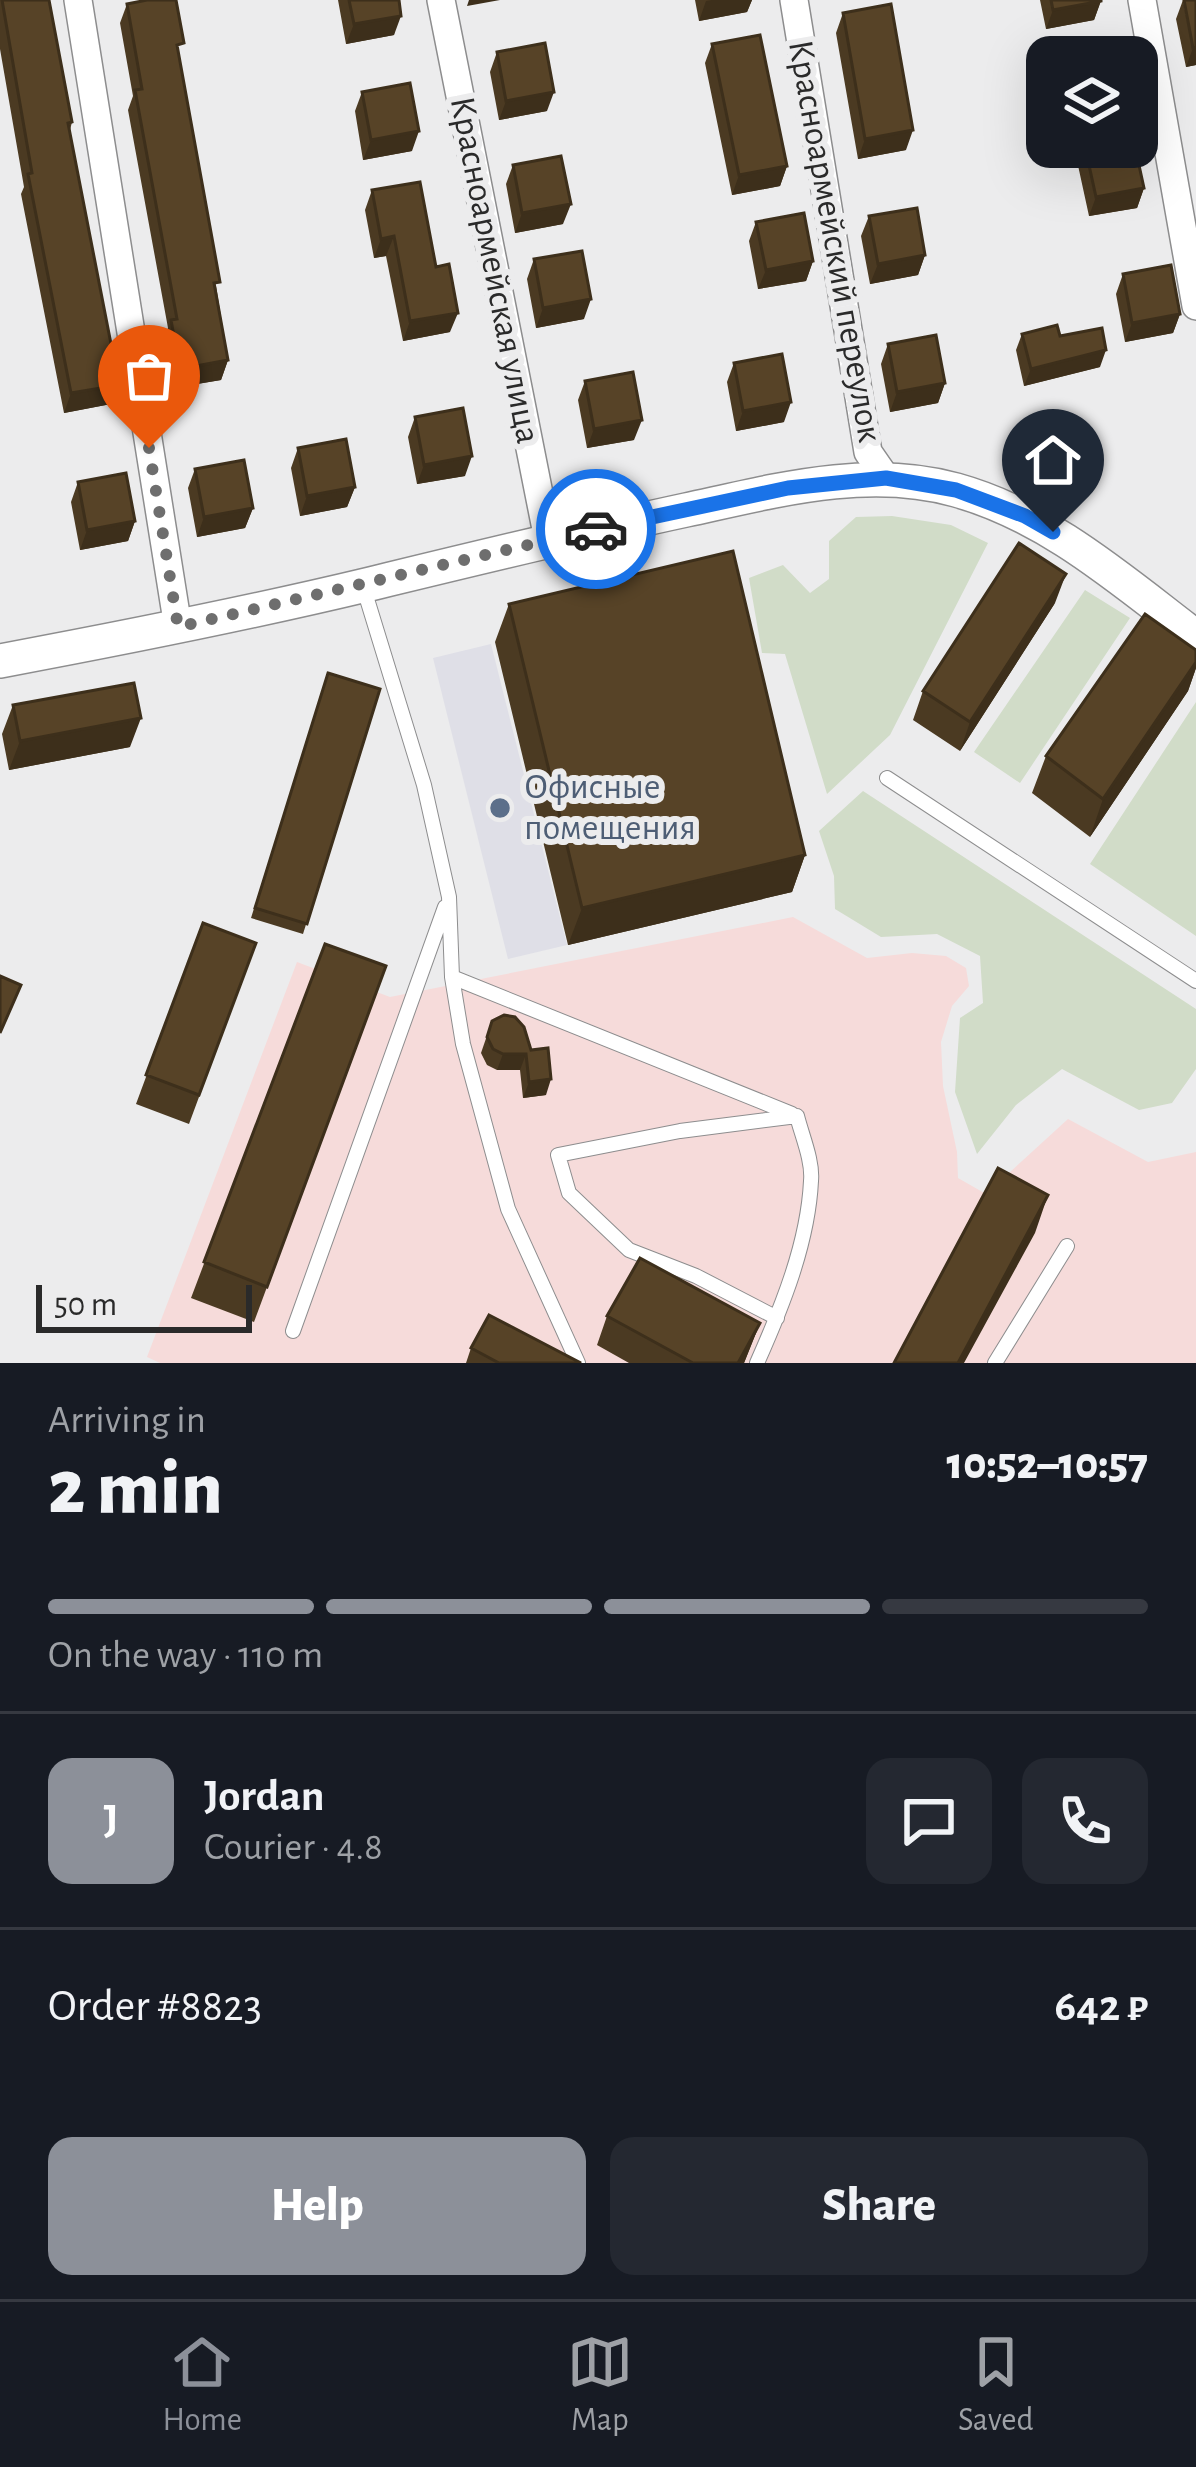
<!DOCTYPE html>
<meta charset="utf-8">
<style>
body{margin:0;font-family:"Alegreya Sans",sans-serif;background:#242831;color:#f1f3f6;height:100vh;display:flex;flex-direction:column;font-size:45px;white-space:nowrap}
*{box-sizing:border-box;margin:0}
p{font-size:39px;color:#9ea1a6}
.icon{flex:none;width:66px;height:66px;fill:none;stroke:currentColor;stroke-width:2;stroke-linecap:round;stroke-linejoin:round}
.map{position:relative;height:1363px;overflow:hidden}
.sheet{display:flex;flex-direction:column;background:#171b24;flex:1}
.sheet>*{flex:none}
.fabs{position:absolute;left:1026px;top:36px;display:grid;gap:24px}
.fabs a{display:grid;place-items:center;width:132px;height:132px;border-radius:24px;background:#171b24;box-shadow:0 12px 48px #0002;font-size:60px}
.scale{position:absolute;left:36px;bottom:30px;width:216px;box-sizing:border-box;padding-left:12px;border:6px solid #2a2a2a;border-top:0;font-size:33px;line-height:42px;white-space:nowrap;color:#2a2a2a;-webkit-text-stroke:9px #ececed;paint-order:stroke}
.pin{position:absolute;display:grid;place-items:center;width:102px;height:102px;color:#fff;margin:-123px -51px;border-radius:50% 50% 50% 0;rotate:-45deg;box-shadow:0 0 12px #0007}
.pin .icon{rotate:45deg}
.courier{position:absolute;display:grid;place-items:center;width:120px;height:120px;margin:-60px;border:9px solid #1a73e8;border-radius:50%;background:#fff;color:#222;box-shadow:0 3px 15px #0007}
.headline em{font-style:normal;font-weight:800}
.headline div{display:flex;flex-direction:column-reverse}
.headline{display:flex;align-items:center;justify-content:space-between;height:204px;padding:0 48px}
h1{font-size:78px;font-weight:800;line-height:90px}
.bar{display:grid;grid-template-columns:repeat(4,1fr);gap:18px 12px;align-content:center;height:144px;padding:0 48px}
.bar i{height:15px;border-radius:9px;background:#363941}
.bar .on{background:#8c9099}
.bar p{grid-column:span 4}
.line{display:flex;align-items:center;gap:30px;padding:0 48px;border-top:3px solid #363941}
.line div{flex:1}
.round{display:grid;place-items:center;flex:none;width:126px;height:126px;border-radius:24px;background:#242831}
.button{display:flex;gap:24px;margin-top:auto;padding:24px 48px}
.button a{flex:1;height:138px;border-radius:24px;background:#8c9099;color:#fff;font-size:48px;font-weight:800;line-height:138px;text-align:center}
.button a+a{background:#242831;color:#f1f3f6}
.menu{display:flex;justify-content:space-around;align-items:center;height:168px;border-top:3px solid #363941;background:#171b24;font-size:33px;color:#9ea1a6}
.menu a{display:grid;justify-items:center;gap:6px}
.menu .on{color:#8c9099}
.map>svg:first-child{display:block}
.built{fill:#dfdfe7}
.industrial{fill:#f6dbda}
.green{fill:#d1dcc8}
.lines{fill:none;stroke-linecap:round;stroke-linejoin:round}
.service-casing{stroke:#8d8d8e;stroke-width:16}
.minor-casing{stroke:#8d8d8e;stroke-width:30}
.tertiary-casing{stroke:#8d8d8e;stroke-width:36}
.service{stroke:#fff;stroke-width:14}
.minor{stroke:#fff;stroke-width:27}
.tertiary{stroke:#fff;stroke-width:33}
.wall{fill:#4b3a22}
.shaded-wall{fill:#3d2f1b}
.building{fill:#574327;stroke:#3d2f1b;stroke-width:3}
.done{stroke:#6e6e6e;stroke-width:12;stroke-dasharray:0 21.6}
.route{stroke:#1a73e8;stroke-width:15}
.service-dot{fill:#5c6f8a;stroke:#ececed;stroke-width:4.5}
.labels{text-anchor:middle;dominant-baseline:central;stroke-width:12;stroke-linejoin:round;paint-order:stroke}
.street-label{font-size:36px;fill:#2a2a2a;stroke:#ececed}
.service-label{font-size:36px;fill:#4e5e75;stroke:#ececed;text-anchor:start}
</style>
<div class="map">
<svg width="1196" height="1363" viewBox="0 0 1196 1363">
<rect width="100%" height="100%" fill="#ececed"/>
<path class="built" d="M 491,644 L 567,945 L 508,959 L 433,658 Z"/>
<path class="industrial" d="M 793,917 L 867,958 L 912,953 L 946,956 L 966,968 L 969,986 L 952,1006 L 941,1042 L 943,1086 L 957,1152 L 958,1178 L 986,1194 L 1068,1119 L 1148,1162 L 1196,1152 L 1196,1363 L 160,1363 L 147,1357 L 297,962 L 390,997 Z"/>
<path class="green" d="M 892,516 L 951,525 L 988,543 L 890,735 L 827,794 L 785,654 L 762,653 L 749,578 L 783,565 L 810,593 L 829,579 L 829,541 L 856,517 Z
M 1085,590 L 1130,618 L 1020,783 L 974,752 Z
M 1196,702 L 1196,936 L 1090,864 Z
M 863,791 L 1196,1009 L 1196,1069 L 1172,1103 L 1139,1110 L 1062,1069 L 1016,1105 L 977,1154 L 955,1092 L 960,1018 L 983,1003 L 980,956 L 937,934 L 881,937 L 835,909 L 834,876 L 819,831 Z"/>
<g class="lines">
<g class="service-casing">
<path id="service" d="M 363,586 L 424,785 L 449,897 L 452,977 L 463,1044 L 508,1209 L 578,1363
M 887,778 L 1196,981
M 452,977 L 792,1114
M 293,1331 L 445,907
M 757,1363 C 782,1307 808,1243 811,1181 C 813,1161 802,1136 797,1116 L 680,1131 L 558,1155 L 569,1193 L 629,1250 L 696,1276 L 777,1318
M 995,1363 L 1067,1246"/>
</g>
<g class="minor-casing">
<path id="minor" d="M 78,0 L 178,627
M 441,0 L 548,539
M 794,0 L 868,452 L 886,478
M 1142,0 L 1196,306"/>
</g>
<g class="tertiary-casing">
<path id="tertiary" d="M 0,661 C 123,638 245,614 366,585 C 473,559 579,533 686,510 C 774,491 867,465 956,490 C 1049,516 1121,580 1196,637"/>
</g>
<use href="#service" class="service"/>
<use href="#minor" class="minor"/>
<use href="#tertiary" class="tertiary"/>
</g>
<path class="wall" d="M 0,0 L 49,0 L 72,122 L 70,130 L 119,385 L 111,404 L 64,413 L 21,194 L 24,187 L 0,49 Z
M 338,0 L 399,0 L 394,35 L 346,44 Z
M 695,0 L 752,0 L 747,12 L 699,21 Z
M 1040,0 L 1101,0 L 1094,20 L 1046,29 Z
M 1183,0 L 1196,65 L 1186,67 L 1176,19 Z
M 127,4 L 179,57 L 228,360 L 221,380 L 173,388 L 164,340 L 168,328 L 128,110 L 133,96 L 120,23 Z
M 843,13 L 906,150 L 858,159 L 836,33 Z
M 712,44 L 787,166 L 780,186 L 732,195 L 705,63 Z
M 497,52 L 547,111 L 499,120 L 490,72 Z
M 362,92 L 412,151 L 363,160 L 355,111 Z
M 1074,147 L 1135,147 L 1144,188 L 1137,208 L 1089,216 Z
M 513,165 L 563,224 L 515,233 L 506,184 Z
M 372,190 L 436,267 L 450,332 L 403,341 L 386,256 L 374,258 L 365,210 Z
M 869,216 L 925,255 L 918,275 L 870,284 L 861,236 Z
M 756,222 L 813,261 L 806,281 L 758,289 L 749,241 Z
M 534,259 L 584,319 L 536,328 L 527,279 Z
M 1123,274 L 1180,314 L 1173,333 L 1125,342 L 1116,294 Z
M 1022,334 L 1060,336 L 1100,367 L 1024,386 L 1016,350 Z
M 888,344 L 945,383 L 938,403 L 890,412 L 881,364 Z
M 734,363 L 784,422 L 736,431 L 727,382 Z
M 585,381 L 634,440 L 587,448 L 578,400 Z
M 415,417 L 465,476 L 417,484 L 408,437 Z
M 298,448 L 355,487 L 347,507 L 300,516 L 291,468 Z
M 195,469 L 253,508 L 245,528 L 197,537 L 188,488 Z
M 78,482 L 135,521 L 128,541 L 80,550 L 71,502 Z
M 1055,603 L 960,751 L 913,720 L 923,691 Z
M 509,604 L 805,855 L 792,892 L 568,945 L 495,642 Z
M 1196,650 L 1196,668 L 1188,691 L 1090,837 L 1032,793 L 1046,756 Z
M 328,673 L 380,689 L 303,934 L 251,918 Z
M 13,705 L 130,747 L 9,770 L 2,734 Z
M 203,923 L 256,943 L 189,1124 L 136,1104 Z
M 325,944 L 386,966 L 254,1322 L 191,1298 Z
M 504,1015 L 546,1095 L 523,1098 L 520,1070 L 497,1070 L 487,1065 L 481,1053 L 492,1021 Z
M 607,1316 L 760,1323 L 744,1363 L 629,1363 L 597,1345 Z
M 471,1348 L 581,1363 L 466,1363 Z"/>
<path class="shaded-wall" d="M 469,0 L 500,0 L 467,6 Z
M 712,0 L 752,0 L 747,12 L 699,21 L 706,1 Z
M 1101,1 L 1094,20 L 1046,29 L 1053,10 Z
M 401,16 L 394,35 L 346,44 L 354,24 Z
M 1196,47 L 1196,65 L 1186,67 L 1193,48 Z
M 554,92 L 547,111 L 499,120 L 506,101 Z
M 913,130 L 906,150 L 858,159 L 865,139 Z
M 419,131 L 412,151 L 363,160 L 371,140 Z
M 787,166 L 780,186 L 732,195 L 739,175 Z
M 1144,188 L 1137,208 L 1089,216 L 1096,197 Z
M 571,204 L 563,224 L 515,233 L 522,213 Z
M 394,236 L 386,256 L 374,258 L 381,239 Z
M 925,255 L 918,275 L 870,284 L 878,264 Z
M 813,261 L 806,281 L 758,289 L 766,270 Z
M 591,299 L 584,319 L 536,328 L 543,308 Z
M 458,313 L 450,332 L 403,341 L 410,321 Z
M 1180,314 L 1173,333 L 1125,342 L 1132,323 Z
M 1106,350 L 1100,367 L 1024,386 L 1031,369 Z
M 228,360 L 221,380 L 173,388 L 180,369 Z
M 945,383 L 938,403 L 890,412 L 897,392 Z
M 119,385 L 111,404 L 64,413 L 71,393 Z
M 791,402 L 784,422 L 736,431 L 743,411 Z
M 642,420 L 634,440 L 587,448 L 594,429 Z
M 472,456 L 465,476 L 417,484 L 424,465 Z
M 355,487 L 347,507 L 300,516 L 307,496 Z
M 253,508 L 245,528 L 197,537 L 204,517 Z
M 135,521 L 128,541 L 80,550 L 87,530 Z
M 1066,574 L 1055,603 L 960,751 L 970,722 Z
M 1196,662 L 1196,668 L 1188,691 L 1090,837 L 1103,799 Z
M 141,718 L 130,747 L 9,770 L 20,741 Z
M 805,855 L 792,892 L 568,945 L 582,908 Z
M 503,1054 L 526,1054 L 520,1070 L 497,1070 Z
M 551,1079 L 546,1095 L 523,1098 L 529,1082 Z
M 1048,1195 L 1035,1233 L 964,1363 L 958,1363 Z
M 760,1323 L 744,1363 L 738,1363 Z"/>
<path class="building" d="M 2,0 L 49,0 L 72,122 L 68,123 L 119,385 L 71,393 L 28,174 L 32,173 Z
M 147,0 L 176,0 L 184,43 L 177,45 L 220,282 L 214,283 L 228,360 L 180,369 L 171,320 L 177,319 L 135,90 L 142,89 L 127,4 Z
M 349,0 L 399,0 L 401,16 L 354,24 Z
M 1051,0 L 1101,0 L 1101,1 L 1053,10 Z
M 1184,0 L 1196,0 L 1196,47 L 1193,48 Z
M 891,4 L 913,130 L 865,139 L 843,13 Z
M 760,35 L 787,166 L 739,175 L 712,44 Z
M 545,43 L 554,92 L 506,101 L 497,52 Z
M 410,83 L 419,131 L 371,140 L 362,92 Z
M 1085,147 L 1135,147 L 1144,188 L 1096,197 Z
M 561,156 L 571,204 L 522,213 L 513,165 Z
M 420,182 L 436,267 L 449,264 L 458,313 L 410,321 L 394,236 L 381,239 L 372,190 Z
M 917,208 L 925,255 L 878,264 L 869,216 Z
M 804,213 L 813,261 L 766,270 L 756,222 Z
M 582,251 L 591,299 L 543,308 L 534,259 Z
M 1171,265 L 1180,314 L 1132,323 L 1123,274 Z
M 1057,325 L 1060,336 L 1102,328 L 1106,350 L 1031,369 L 1022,334 Z
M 936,335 L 945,383 L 897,392 L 888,344 Z
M 782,354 L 791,402 L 743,411 L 734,363 Z
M 633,372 L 642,420 L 594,429 L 585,381 Z
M 463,408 L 472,456 L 424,465 L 415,417 Z
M 346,439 L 355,487 L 307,496 L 298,448 Z
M 244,460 L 253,508 L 204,517 L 195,469 Z
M 126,473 L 135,521 L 87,530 L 78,482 Z
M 1019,543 L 1066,574 L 970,722 L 923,691 Z
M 733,551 L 805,855 L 582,908 L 509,604 Z
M 1145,614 L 1196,650 L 1196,662 L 1103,799 L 1046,756 Z
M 328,673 L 380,689 L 307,924 L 255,908 Z
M 134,683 L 141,718 L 20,741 L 13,705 Z
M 203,923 L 256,943 L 199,1095 L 146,1075 Z
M 325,944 L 386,966 L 267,1287 L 204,1262 Z
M 0,976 L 21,985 L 0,1033 Z
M 504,1015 L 515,1017 L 524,1027 L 531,1050 L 548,1048 L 551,1079 L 529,1082 L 526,1054 L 503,1054 L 493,1049 L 487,1037 L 492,1021 Z
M 998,1168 L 1048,1195 L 958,1363 L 894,1363 Z
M 640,1258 L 760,1323 L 738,1363 L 693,1363 L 607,1316 Z
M 489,1315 L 581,1363 L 499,1363 L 471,1348 Z"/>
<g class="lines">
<path class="done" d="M 149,448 L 178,627 L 596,529"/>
<path class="route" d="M 596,529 L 788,488 L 886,478 L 956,490 L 1025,516 L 1053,532"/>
</g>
<circle class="service-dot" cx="500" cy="808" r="12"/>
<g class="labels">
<g class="street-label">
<text transform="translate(835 241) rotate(80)">Красноармейский переулок</text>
<text transform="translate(495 270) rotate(79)">Красноармейская улица</text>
</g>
<g class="service-label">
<text x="524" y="787">Офисные<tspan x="524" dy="41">помещения</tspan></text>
</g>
</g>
</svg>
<div class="fabs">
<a><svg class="icon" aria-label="layers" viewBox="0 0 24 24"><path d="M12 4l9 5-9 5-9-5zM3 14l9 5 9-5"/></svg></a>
</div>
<div class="scale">50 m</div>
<div class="pin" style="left:149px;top:448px;background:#ea580c"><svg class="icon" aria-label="bag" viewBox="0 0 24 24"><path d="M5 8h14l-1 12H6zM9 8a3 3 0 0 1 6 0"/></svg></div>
<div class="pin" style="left:1053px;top:532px;background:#1f2937"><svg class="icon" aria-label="home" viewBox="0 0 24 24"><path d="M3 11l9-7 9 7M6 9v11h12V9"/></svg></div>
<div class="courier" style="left:596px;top:529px"><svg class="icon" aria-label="car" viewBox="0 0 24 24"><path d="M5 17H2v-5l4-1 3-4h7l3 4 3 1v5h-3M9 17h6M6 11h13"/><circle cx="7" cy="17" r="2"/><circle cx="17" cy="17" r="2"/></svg></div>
</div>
<section class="sheet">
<div class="headline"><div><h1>2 min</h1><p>Arriving in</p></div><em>10:52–10:57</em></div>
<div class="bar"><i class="on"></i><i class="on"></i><i class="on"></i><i></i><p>On the way · 110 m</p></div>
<div class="line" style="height:216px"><b class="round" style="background:#8c9099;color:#fff">J</b><div><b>Jordan</b><p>Courier · 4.8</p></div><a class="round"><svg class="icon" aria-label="chat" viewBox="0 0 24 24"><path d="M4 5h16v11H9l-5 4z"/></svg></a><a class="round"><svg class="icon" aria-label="phone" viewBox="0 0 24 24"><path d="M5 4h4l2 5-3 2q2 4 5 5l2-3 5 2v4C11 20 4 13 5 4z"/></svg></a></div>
<div class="line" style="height:156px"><div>Order #8823</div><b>642 ₽</b></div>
<div class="button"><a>Help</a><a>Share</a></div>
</section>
<nav class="menu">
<a class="on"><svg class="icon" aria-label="home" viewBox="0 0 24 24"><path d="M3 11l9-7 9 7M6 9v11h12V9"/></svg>Home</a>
<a><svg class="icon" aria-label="map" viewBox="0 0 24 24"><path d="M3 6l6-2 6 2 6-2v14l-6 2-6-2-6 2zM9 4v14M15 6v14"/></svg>Map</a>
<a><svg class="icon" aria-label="saved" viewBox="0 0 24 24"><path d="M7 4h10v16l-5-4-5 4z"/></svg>Saved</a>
</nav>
